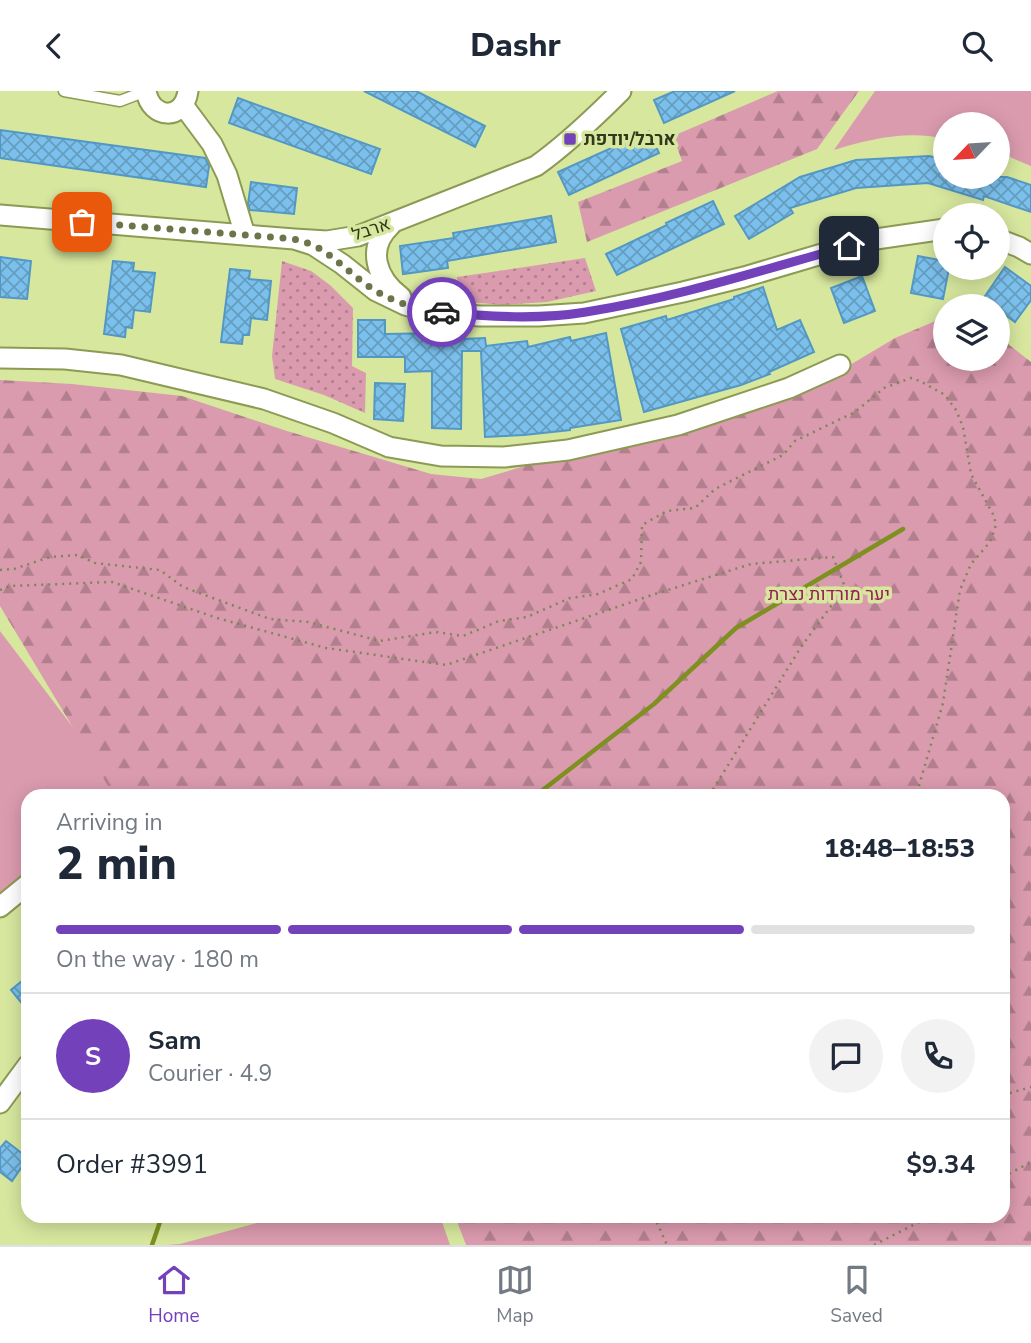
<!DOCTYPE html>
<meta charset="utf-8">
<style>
body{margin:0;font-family:"Nunito Sans",Heebo,sans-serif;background:#f2f2f3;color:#1f2937;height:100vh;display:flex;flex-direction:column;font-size:26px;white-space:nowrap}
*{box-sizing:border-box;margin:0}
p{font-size:23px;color:#747a83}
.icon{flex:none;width:38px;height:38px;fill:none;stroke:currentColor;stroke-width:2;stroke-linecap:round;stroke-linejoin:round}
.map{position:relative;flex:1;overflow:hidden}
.side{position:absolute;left:21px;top:698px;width:989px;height:434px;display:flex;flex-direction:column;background:#fff;border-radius:21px;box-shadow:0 4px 18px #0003}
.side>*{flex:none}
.needle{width:46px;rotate:245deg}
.controls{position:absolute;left:933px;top:21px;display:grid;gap:14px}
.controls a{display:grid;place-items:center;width:77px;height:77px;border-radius:50%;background:#fff;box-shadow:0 4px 18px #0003;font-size:35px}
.pin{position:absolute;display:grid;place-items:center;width:60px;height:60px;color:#fff;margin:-30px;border-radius:14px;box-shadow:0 4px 10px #0006}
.courier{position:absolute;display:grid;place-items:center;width:70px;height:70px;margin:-35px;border:5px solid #7342ba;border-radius:50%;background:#fff;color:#222;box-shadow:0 2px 9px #0007}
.head em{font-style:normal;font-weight:800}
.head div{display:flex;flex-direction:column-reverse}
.head{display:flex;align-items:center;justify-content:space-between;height:119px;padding:0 35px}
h1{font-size:46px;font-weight:800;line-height:52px}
.bar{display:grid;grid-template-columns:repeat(4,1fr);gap:10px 7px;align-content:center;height:84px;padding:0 35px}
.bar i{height:9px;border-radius:5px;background:#e0e1e3}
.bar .selected{background:#7342ba}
.bar p{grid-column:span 4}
.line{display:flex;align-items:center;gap:18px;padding:0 35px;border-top:2px solid #e0e1e3}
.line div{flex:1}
.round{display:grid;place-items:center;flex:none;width:74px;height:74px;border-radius:37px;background:#f2f2f3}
header{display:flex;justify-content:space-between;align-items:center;height:91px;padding:0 35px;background:#fff;font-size:32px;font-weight:800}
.menu{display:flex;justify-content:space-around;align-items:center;height:98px;border-top:2px solid #e0e1e3;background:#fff;font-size:19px;color:#747a83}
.menu a{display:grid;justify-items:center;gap:4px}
.menu .selected{color:#7342ba}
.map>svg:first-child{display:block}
.grass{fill:#db9baf}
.forest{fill:url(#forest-firs)}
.park{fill:url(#park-dots)}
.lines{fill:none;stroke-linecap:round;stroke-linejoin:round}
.stream{stroke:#7e901f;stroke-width:4.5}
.building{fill:url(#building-cross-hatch);stroke:#5398c3;stroke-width:2}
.lane-casing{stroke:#8c9a54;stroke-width:13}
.street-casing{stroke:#8c9a54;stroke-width:23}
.path{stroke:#7c8756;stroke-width:2.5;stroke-dasharray:2 5;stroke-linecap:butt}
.lane{stroke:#fff;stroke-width:10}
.street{stroke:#fff;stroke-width:19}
.done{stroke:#6c7549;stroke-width:7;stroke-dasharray:0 12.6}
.route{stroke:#7342ba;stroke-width:9}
.poi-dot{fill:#7342ba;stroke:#d7e79e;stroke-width:2.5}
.labels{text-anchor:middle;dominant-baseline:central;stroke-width:7;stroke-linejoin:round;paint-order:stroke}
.poi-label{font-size:18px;font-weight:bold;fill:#32381b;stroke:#d7e79e;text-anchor:start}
.street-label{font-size:18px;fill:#32381b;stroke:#d7e79e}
.park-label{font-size:18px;fill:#981d56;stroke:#d7e79e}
</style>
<header><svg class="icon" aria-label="back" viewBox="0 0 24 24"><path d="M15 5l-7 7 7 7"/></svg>Dashr<svg class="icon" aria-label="search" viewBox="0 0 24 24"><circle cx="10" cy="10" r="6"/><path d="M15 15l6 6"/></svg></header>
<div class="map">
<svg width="1031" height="1154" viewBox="0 0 1031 1154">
<defs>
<pattern id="forest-firs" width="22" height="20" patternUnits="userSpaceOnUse" patternTransform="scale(1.75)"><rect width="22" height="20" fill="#db9baf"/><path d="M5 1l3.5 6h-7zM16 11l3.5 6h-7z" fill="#b27f8e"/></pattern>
<pattern id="park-dots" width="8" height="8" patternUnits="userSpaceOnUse" patternTransform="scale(1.75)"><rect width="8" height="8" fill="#db9baf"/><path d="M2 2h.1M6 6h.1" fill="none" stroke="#b27f8e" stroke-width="1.8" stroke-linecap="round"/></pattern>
<pattern id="building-cross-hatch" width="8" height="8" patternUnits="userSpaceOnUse" patternTransform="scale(1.75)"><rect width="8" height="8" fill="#7bc0ed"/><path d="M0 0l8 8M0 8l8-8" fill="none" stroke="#659dbf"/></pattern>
</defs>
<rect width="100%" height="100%" fill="#d7e79e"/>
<path class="grass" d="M 875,0 L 1031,0 L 1031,75 L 998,61 L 998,33 L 945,33 L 945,48 C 908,39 870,48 834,59 Z
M 0,540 L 125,705 L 28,705 L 28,811 L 0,811 Z
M 270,1125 L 440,1125 L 450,1154 L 166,1154 L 180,1153 L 264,1130 Z"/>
<path class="forest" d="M 778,0 L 859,0 L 817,58 L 587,151 L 578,111 L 682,70 L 673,45 Z
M 945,226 L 945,268 L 998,268 L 998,245 L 1031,271 L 1031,1154 L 466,1154 L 455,1125 L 1003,1125 L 1003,705 L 114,705 L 0,515 L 0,289 L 72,293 L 182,305 L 287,340 L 431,383 L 481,388 L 835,283 L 895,247 Z"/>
<path class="park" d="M 585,167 L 596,200 L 547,211 L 502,214 L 458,210 L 457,186 Z
M 282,170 L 311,180 L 330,194 L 353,217 L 352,275 L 366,282 L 365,322 L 324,304 L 275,288 L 272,265 Z"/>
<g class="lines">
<path class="stream" d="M 535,705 L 654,613 L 736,537 L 903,438
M 152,1154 L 162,1125"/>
</g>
<path class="building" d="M 364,0 L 416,0 L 485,35 L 475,56 Z
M 675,0 L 735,0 L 664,32 L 654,9 Z
M 238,7 L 380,58 L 371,83 L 229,32 Z
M 0,39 L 205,67 L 209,75 L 206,96 L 0,67 Z
M 649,40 L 659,62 L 569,104 L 558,81 Z
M 929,65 L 945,69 L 945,86 L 1007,86 L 1031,94 L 1031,121 L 984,105 L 983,109 L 928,92 L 856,97 L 790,117 L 793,122 L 749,148 L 735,125 L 800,86 L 856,69 Z
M 251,91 L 297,97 L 294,123 L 250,119 L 248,113 Z
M 713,110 L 724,133 L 617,184 L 606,163 L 667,134 L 666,132 Z
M 551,125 L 556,151 L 447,170 L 448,177 L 403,183 L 400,155 L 454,147 L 453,142 Z
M 918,165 L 945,170 L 945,177 L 949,177 L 943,208 L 911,202 Z
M 0,166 L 31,170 L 27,208 L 0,206 Z
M 113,170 L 134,172 L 133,180 L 155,182 L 150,221 L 134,219 L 132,237 L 126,236 L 125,246 L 104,243 Z
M 1005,176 L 1031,195 L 1031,209 L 1015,231 L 998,219 L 998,215 L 993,215 L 983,208 Z
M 230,178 L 250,180 L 249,188 L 271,190 L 267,229 L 251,227 L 249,244 L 243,244 L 242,253 L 221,251 Z
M 862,185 L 875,220 L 844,232 L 831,197 Z
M 763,196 L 777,239 L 800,229 L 814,261 L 769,281 L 770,283 L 741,294 L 644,321 L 621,238 L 666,225 L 667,229 L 734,208 L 734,206 Z
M 358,229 L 385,229 L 385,243 L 437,242 L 437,249 L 485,247 L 486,255 L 527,250 L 528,256 L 570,246 L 571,250 L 606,242 L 621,329 L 570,337 L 570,339 L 524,344 L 485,346 L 481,260 L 462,260 L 461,338 L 432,337 L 432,280 L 405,281 L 405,266 L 358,266 Z
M 375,292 L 405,293 L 403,330 L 374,328 Z
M 28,885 L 28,920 L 11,899 Z
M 6,1050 L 28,1067 L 12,1090 L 0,1081 L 0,1057 Z"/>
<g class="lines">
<g class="lane-casing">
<path id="lane" d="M 64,0 L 120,10 L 146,0"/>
</g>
<g class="street-casing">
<path id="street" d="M 146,0 C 151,29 184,30 188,0
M 183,14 L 212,53 L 227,84 L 245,144
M 0,124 L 294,148 L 327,150 L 358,145 L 536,75 C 567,53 594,27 621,0
M 391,134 C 366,157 376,187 401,206
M 294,148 L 313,154 L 342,173 L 376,200 L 405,214 L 427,220 L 479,225 L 539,225 L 584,222 L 683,201 L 744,186 L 869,149 L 945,138
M 998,148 L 1019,156 L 1031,163
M 0,267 L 65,268 L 121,274 L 264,308 L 333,332 L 389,356 L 441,365 L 504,366 L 568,359 L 678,334 L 789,297 L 840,274
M 0,816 L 28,793
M 0,1012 L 28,974"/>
</g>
<path class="path" d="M 0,479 L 14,478 L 50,466 L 78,464 L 95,472 L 160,479 L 183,496 L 270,528 L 308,531 L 380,550 L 436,541 L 463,545 L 499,530 L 527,526 L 570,507 L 598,503 L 632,488 L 641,471 L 642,434 L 667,420 L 695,417 L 715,398 L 783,364 L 795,350 L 855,321 L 884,297 L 911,287 L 920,290 L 945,304 L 956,319 L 963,336 L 971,383 L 994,425 L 996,434 L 990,451 L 971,473 L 960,499 L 943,612 L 916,705
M 0,499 L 10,495 L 112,491 L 217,527 L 326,557 L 446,574 L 655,503 L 751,473 L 833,466 L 845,496 L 801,556 L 709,705
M 1003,1004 L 1031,996
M 1003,1086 L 1031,1071
M 654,1125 L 667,1154
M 874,1154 L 931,1125"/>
<use href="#lane" class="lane"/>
<use href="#street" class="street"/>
</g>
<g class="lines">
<path class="done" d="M 82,131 L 294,148 C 301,150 308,152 315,155 C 337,167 354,187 376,200 C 396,212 419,219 442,221"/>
<path class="route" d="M 442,221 C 489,226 539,229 586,221 C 675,207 762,179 849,155"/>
</g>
<rect class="poi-dot" x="563" y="41" width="14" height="14" rx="3.5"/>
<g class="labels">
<g class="poi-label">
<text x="584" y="48">ארבל/יודפת</text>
</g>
<g class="street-label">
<text transform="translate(371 138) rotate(-18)">ארבל</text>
</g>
<g class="park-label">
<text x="829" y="503">יער מורדות נצרת</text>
</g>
</g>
</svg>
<div class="controls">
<a><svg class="needle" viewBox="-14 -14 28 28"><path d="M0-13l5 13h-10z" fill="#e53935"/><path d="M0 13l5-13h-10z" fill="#747a83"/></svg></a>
<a><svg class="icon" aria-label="locate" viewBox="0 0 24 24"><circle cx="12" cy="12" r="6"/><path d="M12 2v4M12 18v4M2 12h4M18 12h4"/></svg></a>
<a><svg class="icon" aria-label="layers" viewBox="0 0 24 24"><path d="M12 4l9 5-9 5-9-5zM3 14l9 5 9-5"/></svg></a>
</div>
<div class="pin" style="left:82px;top:131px;background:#ea580c"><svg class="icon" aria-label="bag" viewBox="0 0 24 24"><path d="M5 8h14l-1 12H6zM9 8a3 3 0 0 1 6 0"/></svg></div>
<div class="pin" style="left:849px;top:155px;background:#1f2937"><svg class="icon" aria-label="home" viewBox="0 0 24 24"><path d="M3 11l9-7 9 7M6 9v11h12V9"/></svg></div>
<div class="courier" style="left:442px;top:221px"><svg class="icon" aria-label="car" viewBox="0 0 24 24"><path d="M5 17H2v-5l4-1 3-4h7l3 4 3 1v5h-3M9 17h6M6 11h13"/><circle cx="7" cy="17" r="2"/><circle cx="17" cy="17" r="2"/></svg></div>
<section class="side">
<div class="head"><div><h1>2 min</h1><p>Arriving in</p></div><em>18:48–18:53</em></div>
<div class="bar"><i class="selected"></i><i class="selected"></i><i class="selected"></i><i></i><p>On the way · 180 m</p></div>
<div class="line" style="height:126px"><b class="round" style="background:#7342ba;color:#fff">S</b><div><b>Sam</b><p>Courier · 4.9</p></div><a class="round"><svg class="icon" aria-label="chat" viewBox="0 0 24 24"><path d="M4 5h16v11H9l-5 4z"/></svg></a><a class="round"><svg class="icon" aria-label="phone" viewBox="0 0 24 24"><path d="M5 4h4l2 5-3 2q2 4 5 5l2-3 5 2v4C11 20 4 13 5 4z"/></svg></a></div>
<div class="line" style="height:91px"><div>Order #3991</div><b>$9.34</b></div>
</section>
</div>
<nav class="menu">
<a class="selected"><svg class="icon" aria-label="home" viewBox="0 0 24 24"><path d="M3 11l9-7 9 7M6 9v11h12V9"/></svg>Home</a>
<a><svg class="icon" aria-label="map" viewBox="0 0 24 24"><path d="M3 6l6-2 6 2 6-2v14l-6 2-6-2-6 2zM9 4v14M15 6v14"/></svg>Map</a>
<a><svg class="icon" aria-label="saved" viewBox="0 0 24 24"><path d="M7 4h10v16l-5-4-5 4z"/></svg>Saved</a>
</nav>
